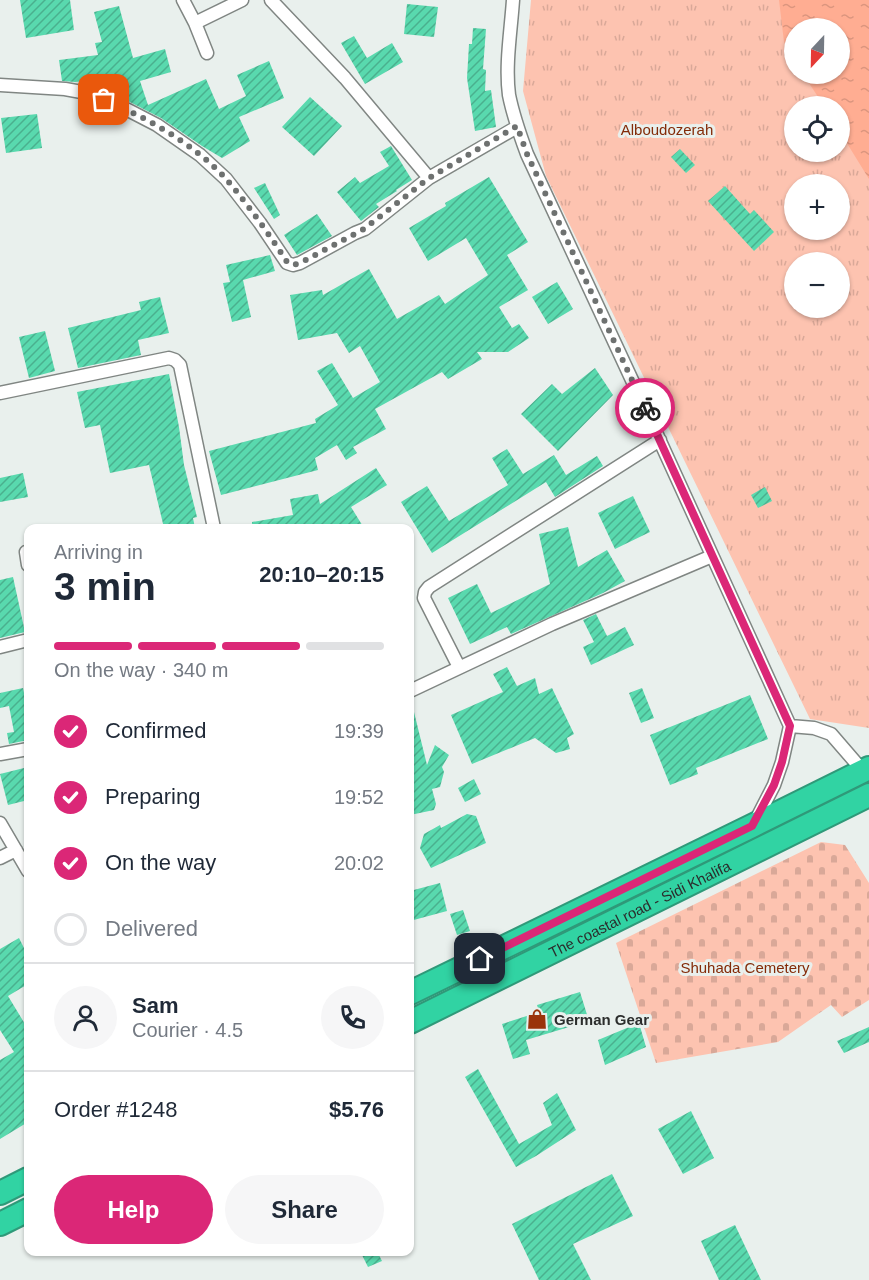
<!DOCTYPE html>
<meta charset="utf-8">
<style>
body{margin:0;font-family:Helvetica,sans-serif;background:#f6f6f7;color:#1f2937;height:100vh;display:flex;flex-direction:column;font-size:22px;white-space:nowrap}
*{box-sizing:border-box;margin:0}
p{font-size:20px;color:#747a83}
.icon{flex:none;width:33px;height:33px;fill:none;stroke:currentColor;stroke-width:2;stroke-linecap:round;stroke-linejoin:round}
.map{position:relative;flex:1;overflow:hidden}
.sheet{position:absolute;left:24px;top:524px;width:390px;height:732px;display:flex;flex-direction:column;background:#fff;border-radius:12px;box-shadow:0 2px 4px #0004}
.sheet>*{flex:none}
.needle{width:39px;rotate:202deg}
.fabs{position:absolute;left:784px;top:18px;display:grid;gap:12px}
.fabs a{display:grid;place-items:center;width:66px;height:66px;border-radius:50%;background:#fff;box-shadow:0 2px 4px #0004;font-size:30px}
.pin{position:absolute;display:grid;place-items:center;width:51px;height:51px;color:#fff;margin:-26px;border-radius:12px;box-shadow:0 3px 9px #0006}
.courier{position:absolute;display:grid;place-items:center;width:60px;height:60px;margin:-30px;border:4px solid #db2777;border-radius:50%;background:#fff;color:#222;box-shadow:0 2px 8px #0007}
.headline em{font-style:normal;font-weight:800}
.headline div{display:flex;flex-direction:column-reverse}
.headline{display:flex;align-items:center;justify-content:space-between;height:102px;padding:0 30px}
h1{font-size:39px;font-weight:800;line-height:45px}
.bar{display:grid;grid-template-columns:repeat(4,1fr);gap:9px 6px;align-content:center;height:72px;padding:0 30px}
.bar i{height:8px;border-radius:4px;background:#e0e1e3}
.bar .current{background:#db2777}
.bar p{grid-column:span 4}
.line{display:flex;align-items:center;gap:15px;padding:0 30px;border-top:2px solid #e0e1e3}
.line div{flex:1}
.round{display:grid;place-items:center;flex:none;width:63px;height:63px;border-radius:32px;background:#f6f6f7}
ol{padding:0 30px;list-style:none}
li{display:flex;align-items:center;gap:18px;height:66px}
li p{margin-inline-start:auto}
li .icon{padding:6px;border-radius:50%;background:#db2777;color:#fff;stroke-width:4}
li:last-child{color:#747a83}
li i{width:33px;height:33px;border:3px solid #e0e1e3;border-radius:50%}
.primary-button{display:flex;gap:12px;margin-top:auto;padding:12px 30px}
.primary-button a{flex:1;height:69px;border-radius:36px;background:#db2777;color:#fff;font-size:24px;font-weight:800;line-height:69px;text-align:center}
.primary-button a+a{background:#f6f6f7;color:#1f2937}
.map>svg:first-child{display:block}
.grass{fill:url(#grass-tufts);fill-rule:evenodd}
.cemetery{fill:url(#cemetery-stones)}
.water{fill:url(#water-ripples)}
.building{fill:url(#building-hatch)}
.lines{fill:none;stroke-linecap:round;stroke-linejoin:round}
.street-casing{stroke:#808683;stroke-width:15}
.highway-casing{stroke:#2f9979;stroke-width:26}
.street{stroke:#fff;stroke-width:12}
.highway{stroke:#31d3a3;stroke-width:22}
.done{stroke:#6e7170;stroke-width:6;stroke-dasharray:0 10.8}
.route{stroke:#db2777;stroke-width:8}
.labels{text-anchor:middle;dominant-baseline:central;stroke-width:6;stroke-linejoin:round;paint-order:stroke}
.park-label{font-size:15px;fill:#832b08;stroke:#e9f0ed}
.street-label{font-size:15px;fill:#2b2d2c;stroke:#e9f0ed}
.poi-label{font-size:15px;font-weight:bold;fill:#2b2d2c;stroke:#e9f0ed;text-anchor:start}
</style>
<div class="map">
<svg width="869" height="1280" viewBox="0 0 869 1280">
<defs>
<pattern id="grass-tufts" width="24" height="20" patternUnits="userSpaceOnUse" patternTransform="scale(1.5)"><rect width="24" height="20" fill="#fdc3b0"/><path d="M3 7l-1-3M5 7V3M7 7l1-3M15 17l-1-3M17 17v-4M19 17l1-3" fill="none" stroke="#d9a898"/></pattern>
<pattern id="cemetery-stones" width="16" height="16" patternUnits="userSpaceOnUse" patternTransform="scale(1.5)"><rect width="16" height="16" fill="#fdc3b0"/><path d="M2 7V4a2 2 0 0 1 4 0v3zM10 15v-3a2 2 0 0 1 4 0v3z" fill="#d9a898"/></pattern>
<pattern id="water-ripples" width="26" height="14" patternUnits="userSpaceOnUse" patternTransform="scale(1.5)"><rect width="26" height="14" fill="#ffad92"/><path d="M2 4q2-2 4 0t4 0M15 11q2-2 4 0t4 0" fill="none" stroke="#db957e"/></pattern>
<pattern id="building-hatch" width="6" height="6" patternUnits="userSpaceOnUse" patternTransform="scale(1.5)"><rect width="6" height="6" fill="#59d9ae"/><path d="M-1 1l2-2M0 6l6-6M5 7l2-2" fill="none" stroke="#4ab08e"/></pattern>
</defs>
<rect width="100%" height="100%" fill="#e9f0ed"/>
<path class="grass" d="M 531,0 L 869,0 L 869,728 L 810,719 L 546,176 L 523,91 ZM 795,28 L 840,28 L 840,74 L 795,74 ZM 795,106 L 840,106 L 840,152 L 795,152 ZM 795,184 L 840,184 L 840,230 L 795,230 ZM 795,262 L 840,262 L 840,308 L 795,308 Z"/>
<path class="cemetery" d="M 821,842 L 845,845 L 869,883 L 869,1000 L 842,1017 L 831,1005 L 778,1042 L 656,1063 L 616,943 Z"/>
<path class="water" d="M 779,0 L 869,0 L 869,179 L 840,132 L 840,106 L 824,106 L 803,74 L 840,74 L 840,28 L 795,28 L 795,60 L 784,42 Z"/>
<path class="building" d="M 20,0 L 70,0 L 74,30 L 26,38 Z
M 407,4 L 438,7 L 434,37 L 404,34 Z
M 119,6 L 133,58 L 165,49 L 171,72 L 140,81 L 148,105 L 206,79 L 219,109 L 246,96 L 237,75 L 269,61 L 284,98 L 239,117 L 250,141 L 222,158 L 202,146 L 161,118 L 126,100 L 117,90 L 108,92 L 104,79 L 75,82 L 62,81 L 59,60 L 98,55 L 95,43 L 102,42 L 94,12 Z
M 473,28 L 486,29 L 483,69 L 486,70 L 485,91 L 491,90 L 496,127 L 475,131 L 467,78 L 469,44 L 472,44 Z
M 354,36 L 367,58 L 392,43 L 403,62 L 365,84 L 341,43 Z
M 310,97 L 342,126 L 314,156 L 282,127 Z
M 37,114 L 42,148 L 6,153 L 1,118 Z
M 391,146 L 412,180 L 396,190 L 397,191 L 376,204 L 379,207 L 361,221 L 337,192 L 355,177 L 360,183 L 389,166 L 380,152 Z
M 680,149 L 695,165 L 686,173 L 671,157 Z
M 489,177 L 528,242 L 507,255 L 528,290 L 499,307 L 512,328 L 519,324 L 529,338 L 508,352 L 477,352 L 482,359 L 448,379 L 442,372 L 375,409 L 386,429 L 353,447 L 357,453 L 346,460 L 337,445 L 315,458 L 318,470 L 221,495 L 209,451 L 316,423 L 315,419 L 338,405 L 317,371 L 332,363 L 353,398 L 380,382 L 360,346 L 349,353 L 337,333 L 298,340 L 290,295 L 322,290 L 323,295 L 369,269 L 397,319 L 439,295 L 445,304 L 488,275 L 466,238 L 428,261 L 409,228 L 446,206 L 445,203 Z
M 265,183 L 280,215 L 274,219 L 254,188 Z
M 725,186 L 750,214 L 754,210 L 774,232 L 754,251 L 708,201 Z
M 317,214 L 332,236 L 297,255 L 284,235 Z
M 270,255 L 275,271 L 243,280 L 251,317 L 232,322 L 223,283 L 230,282 L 226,265 Z
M 557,282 L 573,309 L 548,324 L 532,297 Z
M 160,297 L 169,333 L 138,340 L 141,355 L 78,368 L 68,328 L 141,310 L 139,302 Z
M 45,331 L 55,371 L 29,378 L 19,337 Z
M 595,368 L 613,395 L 558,451 L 521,414 L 552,384 L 562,394 Z
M 169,374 L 179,427 L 184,465 L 197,517 L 193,518 L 195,528 L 164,528 L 149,465 L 110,473 L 100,425 L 85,428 L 77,392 Z
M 507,449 L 523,474 L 554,455 L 566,475 L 597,456 L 603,466 L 555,497 L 546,482 L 432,553 L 401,502 L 427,486 L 449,521 L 508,485 L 492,458 Z
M 376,468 L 387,485 L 351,507 L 364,528 L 252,528 L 252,522 L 293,515 L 290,499 L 318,494 L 320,504 Z
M 23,473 L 28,497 L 0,502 L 0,478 Z
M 765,487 L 772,501 L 758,508 L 751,495 Z
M 633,496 L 650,532 L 615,549 L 598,513 Z
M 568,527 L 578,567 L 607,550 L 625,581 L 603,593 L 511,634 L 507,627 L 470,644 L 448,598 L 477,584 L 491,613 L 550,584 L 539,534 Z
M 13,577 L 25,632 L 0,638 L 0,580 Z
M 596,614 L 607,636 L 625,627 L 634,645 L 591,665 L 583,647 L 594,642 L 583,620 Z
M 507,667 L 517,686 L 535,678 L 539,694 L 552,688 L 574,734 L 567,738 L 570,749 L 556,753 L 535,738 L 472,764 L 451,715 L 503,692 L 493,674 Z
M 23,688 L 27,708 L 28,708 L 28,740 L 9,744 L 7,733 L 14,732 L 9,706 L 0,708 L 0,693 Z
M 642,688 L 654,718 L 641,723 L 629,693 Z
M 750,695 L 768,739 L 696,768 L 698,774 L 670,785 L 650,735 Z
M 410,712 L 414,712 L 427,765 L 435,745 L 449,755 L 442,767 L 444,772 L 440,787 L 432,789 L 436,804 L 434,810 L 410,815 Z
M 28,767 L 28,800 L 8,805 L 0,774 Z
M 474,779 L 481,794 L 465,802 L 458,788 Z
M 467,814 L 476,816 L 486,843 L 431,868 L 420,848 L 424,834 L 440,825 L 441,828 Z
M 440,883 L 447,911 L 410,921 L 410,891 Z
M 463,910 L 470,931 L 457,935 L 450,914 Z
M 19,938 L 28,956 L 28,984 L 8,996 L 28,1029 L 28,1122 L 0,1139 L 0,1060 L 14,1052 L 0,1030 L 0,949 Z
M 580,992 L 589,1021 L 526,1040 L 530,1054 L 513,1059 L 502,1024 L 539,1012 L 537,1005 Z
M 639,1023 L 646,1047 L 605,1065 L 598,1040 Z
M 869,1027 L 869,1042 L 844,1053 L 837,1041 Z
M 478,1069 L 519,1144 L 552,1125 L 543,1103 L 557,1093 L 576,1130 L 536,1156 L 516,1167 L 465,1077 Z
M 691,1111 L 714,1158 L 683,1174 L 658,1129 Z
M 612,1174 L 633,1216 L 573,1244 L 591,1280 L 539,1280 L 512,1224 Z
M 735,1225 L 761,1280 L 719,1280 L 701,1241 Z
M 360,1251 L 377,1251 L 382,1261 L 368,1267 Z"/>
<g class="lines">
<g class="street-casing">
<path id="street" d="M 183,0 L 195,23 L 207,53
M 271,0 L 345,78 L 429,178
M 513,0 C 511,30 505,65 509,95 C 513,115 520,135 527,154 L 638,393 L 790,726 L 782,762 L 774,785 L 755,822
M 195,23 L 242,0
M 0,85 L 65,89 L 87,93 L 128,110 L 157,125 L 200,155 L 226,179 L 260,223 L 287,263 L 293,265 L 300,263 L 355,233 L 365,229 L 429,178 L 517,127
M 0,393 L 169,358 L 175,360 L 180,365 L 214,528
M 26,552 L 28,565
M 0,647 L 28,640
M 459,667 L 424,598 L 425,592 L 429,587 L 660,440
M 410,691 L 552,624 L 712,556
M 790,726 L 814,728 L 831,734 L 863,771
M 0,754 L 28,749
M 0,823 L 28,871
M 0,858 L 16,850"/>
</g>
<g class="highway-casing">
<g id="highway">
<path d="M 410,993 L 752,826 L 869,768"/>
<path id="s1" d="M 410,1022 L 869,795"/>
<path d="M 0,1193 L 28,1179"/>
<path d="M 0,1224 L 28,1210"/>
</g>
</g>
<use href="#street" class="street"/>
<use href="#highway" class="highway"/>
</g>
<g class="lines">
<path class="done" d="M 104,100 C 146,117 196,145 227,180 C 249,206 269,234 287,262 L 293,265 L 300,263 L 364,229 L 429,178 L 517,126 L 527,154 L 645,408"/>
<path class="route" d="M 480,959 L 752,826 L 774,785 L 782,762 L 790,726 L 645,408"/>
</g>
<defs>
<g id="shop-bare" transform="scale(1.62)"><path d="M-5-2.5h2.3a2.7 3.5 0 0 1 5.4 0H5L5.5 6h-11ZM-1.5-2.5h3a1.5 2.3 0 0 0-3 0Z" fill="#9a340b" stroke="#e9f0ed" stroke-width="2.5" paint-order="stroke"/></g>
</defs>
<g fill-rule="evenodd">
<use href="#shop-bare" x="537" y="1019"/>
</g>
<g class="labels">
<g class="park-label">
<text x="667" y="129">Alboudozerah</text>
<text x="745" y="967">Shuhada Cemetery</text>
</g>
<g class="street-label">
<text stroke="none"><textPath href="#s1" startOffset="256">The coastal road - Sidi Khalifa</textPath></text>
</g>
<g class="poi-label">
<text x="554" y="1019">German Gear</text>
</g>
</g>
</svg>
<div class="fabs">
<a><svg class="needle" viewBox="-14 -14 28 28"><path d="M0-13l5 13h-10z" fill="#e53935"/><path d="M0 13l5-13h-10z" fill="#747a83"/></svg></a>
<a><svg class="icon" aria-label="locate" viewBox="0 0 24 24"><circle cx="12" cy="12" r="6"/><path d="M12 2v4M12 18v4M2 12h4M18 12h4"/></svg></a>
<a>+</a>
<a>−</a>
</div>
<div class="pin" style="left:104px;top:100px;background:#ea580c"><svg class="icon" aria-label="bag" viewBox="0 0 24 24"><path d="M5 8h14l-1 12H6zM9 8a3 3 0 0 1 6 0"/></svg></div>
<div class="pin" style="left:480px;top:959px;background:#1f2937"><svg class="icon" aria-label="home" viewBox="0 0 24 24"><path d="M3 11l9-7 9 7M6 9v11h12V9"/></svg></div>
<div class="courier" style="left:645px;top:408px"><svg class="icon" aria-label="bike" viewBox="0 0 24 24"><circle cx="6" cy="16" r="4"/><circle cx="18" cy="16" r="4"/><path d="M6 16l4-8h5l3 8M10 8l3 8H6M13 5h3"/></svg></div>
<section class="sheet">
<div class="headline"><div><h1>3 min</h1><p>Arriving in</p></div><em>20:10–20:15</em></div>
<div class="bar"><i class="current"></i><i class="current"></i><i class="current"></i><i></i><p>On the way · 340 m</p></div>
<ol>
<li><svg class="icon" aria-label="check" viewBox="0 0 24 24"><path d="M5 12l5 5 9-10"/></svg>Confirmed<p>19:39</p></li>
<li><svg class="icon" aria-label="check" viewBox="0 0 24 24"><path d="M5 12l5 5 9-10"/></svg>Preparing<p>19:52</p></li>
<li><svg class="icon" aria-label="check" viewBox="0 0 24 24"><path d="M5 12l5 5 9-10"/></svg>On the way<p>20:02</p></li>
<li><i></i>Delivered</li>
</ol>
<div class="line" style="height:108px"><a class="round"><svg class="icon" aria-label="person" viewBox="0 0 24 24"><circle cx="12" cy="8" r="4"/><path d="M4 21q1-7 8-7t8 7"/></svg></a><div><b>Sam</b><p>Courier · 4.5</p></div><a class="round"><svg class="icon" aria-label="phone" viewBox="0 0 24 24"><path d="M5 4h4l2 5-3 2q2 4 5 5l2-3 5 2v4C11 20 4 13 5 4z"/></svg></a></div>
<div class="line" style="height:78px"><div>Order #1248</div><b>$5.76</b></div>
<div class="primary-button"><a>Help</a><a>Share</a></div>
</section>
</div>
